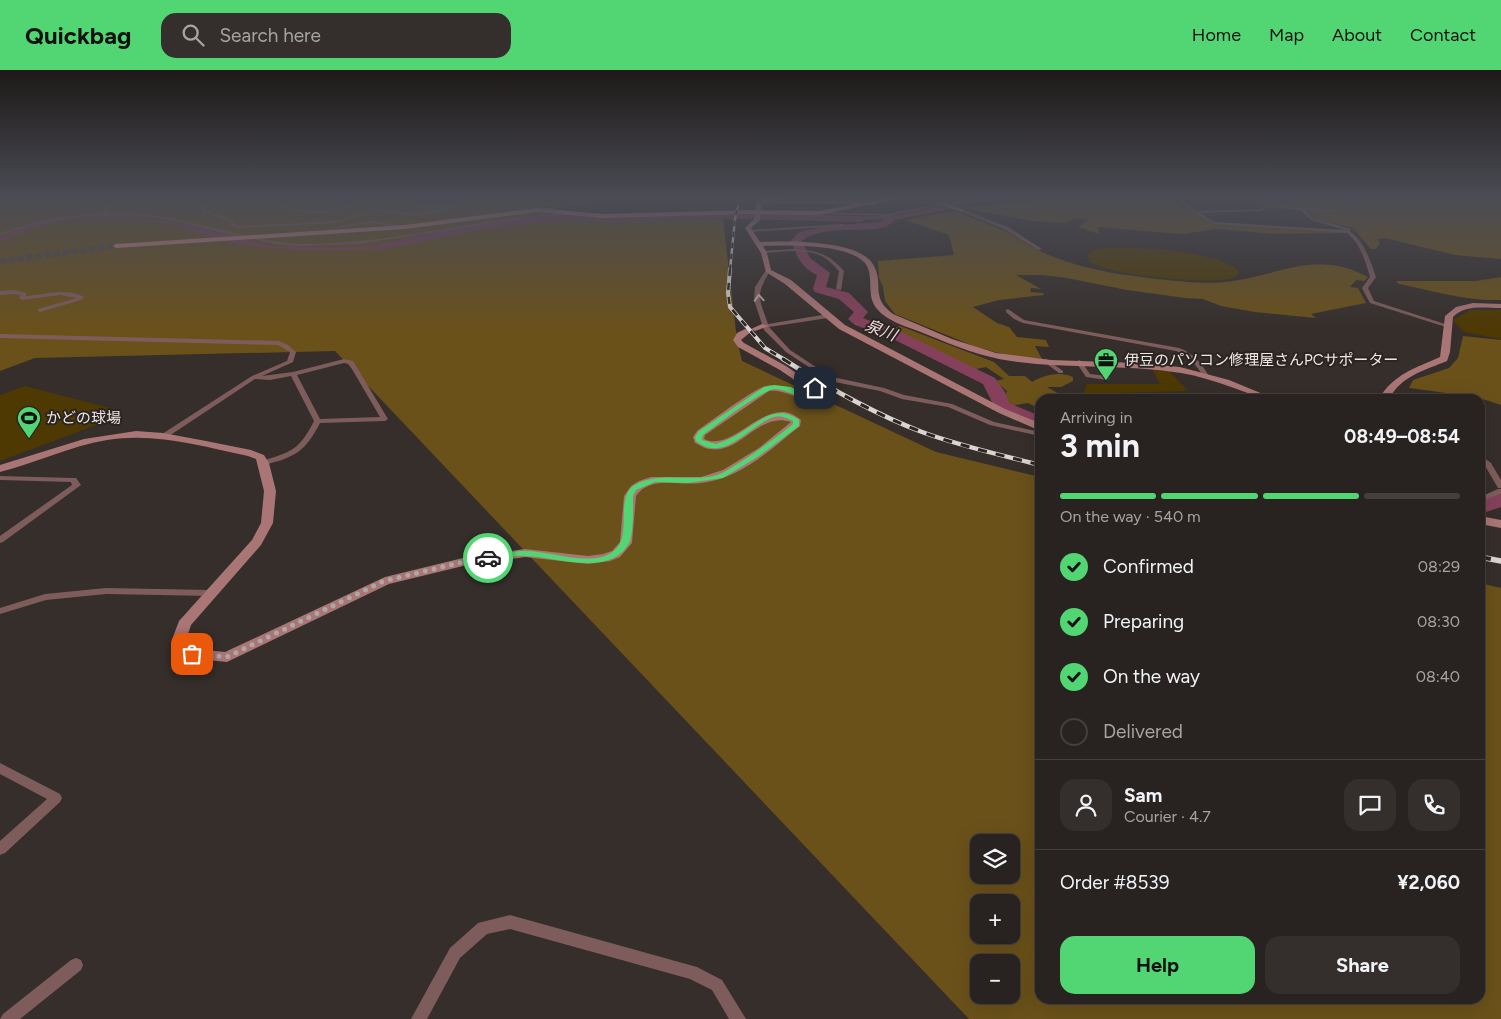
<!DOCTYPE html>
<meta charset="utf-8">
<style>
body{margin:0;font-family:Figtree,"Noto Sans JP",sans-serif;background:#342f2d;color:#f1f3f6;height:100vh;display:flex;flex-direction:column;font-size:19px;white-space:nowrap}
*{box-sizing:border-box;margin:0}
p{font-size:16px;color:#a5a4a5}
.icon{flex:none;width:28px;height:28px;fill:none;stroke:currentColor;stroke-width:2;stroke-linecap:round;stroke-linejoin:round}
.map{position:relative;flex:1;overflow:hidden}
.panel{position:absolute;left:1035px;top:324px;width:450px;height:610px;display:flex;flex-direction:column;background:#282220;border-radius:15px;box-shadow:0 5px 20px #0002,0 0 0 1px #443f3e}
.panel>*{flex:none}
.fabs{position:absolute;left:970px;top:764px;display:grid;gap:10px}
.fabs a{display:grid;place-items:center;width:50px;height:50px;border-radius:10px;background:#282220;box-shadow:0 5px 20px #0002,0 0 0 1px #443f3e;font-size:25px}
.pin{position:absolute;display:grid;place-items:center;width:42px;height:42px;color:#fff;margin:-21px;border-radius:10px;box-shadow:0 2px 8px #0006}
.courier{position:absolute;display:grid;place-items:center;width:50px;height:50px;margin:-25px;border:4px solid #52d673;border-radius:50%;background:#fff;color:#222;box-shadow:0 1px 6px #0007}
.overview em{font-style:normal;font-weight:700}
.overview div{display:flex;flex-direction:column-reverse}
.overview{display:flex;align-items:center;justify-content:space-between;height:85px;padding:0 25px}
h1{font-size:32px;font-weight:700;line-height:38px}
.bar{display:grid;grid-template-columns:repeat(4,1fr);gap:8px 5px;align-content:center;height:60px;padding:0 25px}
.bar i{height:6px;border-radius:4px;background:#443f3e}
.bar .active{background:#52d673}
.bar p{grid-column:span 4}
.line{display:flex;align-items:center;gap:12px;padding:0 25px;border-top:1px solid #443f3e}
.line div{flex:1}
.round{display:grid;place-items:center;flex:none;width:52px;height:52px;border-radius:15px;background:#342f2d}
ol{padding:0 25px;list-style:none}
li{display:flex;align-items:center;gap:15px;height:55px}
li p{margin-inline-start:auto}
li .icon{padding:5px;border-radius:50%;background:#52d673;color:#111;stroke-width:4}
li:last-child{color:#a5a4a5}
li i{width:28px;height:28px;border:2px solid #443f3e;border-radius:50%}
.primary-button{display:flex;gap:10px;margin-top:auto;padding:10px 25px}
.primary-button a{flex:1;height:58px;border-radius:15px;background:#52d673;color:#111;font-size:20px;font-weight:700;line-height:58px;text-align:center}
.primary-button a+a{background:#342f2d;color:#f1f3f6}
header{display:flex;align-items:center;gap:30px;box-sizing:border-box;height:70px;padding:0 25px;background:#52d673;color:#111}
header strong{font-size:24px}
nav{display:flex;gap:28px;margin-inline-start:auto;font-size:18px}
.search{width:350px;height:45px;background:#342f2d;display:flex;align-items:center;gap:12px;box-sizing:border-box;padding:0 18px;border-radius:15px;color:#a5a4a5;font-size:19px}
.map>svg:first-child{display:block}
.green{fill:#4e3902}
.forest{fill:#6a511a;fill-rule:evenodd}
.water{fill:#85415b}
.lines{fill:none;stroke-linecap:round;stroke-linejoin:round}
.river{fill:#85415b;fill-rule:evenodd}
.primary-tunnel{stroke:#514a47;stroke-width:6;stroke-dasharray:6 3;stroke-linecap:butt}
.street{fill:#7e5c5c;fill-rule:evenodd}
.secondary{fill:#a97575;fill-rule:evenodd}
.primary{fill:#cb8787;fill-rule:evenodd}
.rail-far3-casing{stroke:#dad5d3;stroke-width:2.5}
.rail-far2-casing{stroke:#dad5d3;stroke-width:4}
.rail-far1-casing{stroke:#dad5d3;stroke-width:4.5}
.rail-casing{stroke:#dad5d3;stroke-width:5.5}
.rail-far3{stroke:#2b2421;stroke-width:2;stroke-dasharray:5.5;stroke-linecap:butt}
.rail-far2{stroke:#2b2421;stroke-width:2.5;stroke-dasharray:7;stroke-linecap:butt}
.rail-far1{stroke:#2b2421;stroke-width:3;stroke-dasharray:9;stroke-linecap:butt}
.rail{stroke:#2b2421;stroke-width:4;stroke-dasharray:11;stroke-linecap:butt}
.oneway{stroke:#bba9a8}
.route{fill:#52d673}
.done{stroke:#ada7a5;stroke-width:5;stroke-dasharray:0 9}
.labels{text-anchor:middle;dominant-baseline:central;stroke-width:4;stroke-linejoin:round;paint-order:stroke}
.far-poi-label{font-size:15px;fill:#ede8e6;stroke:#2b2421;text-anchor:start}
.far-water-label{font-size:16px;font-style:italic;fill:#f1dbe2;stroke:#2b2421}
</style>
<header>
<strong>Quickbag</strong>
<div class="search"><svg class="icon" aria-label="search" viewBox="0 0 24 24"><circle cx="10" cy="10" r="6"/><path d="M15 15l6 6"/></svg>Search here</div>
<nav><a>Home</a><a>Map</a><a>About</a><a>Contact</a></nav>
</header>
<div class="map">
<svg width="1501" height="949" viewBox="0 0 1501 949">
<rect width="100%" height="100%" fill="#352e2b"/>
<path class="green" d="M 1107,178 C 1141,177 1211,180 1238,200 L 1238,205 C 1225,218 1102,205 1089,191 L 1088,184 L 1095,180 Z
M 1471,240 L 1501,240 L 1501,269 L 1464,262 L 1453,250 Z
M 1152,299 L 1169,301 L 1188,321 L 1083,324 L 1087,314 L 1160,314 Z
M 25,316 L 122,341 L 115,348 L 0,391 L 0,325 Z"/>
<path class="forest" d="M 0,128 L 614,128 L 538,138 L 571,149 L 617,151 L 709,148 L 723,149 L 737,270 L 742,291 L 936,382 L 1040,407 L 1040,929 L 1480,929 L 1480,513 L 1501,518 L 1501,949 L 969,949 L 335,281 L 35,288 L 0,301 ZM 979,772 L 1011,772 L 1011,805 L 979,805 ZM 979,832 L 1011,832 L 1011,865 L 979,865 ZM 979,892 L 1011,892 L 1011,925 L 979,925 Z
M 1079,128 L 1174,128 L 1174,131 L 1213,154 L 1350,163 L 1276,164 L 1217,159 L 1182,164 L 1098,157 L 1099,164 L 1078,157 L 1089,150 L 1075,148 L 1066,153 L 1032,151 L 965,138 C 1003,131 1041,133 1079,128 Z
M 1290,128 L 1501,128 L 1501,189 L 1455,185 L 1385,168 L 1377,169 L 1380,173 L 1376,179 L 1371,179 L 1353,158 L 1316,149 L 1306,139 L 1245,132 L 1247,129 Z
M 953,141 C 970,147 987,153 1003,160 C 1019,168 1033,179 1049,185 C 1071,194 1095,200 1119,204 C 1149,208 1196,215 1225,212 C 1279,207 1313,178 1368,207 L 1364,211 L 1356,210 L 1350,217 L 1358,218 L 1366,233 L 1311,244 L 1316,248 L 1255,242 L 1221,236 L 1203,229 L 1185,228 L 1127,220 L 1067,208 L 1043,205 L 1016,205 L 1041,219 L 1031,218 L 1030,222 L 1043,223 L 1044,225 L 999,230 L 973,237 L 997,253 L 1009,257 L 1017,267 L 1046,270 L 1049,277 L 1035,276 L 1042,289 L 1010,286 L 976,277 L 895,244 L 885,231 L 883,217 L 879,208 L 878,191 L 954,185 L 949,165 L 905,150 Z
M 1501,207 L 1501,230 C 1464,231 1434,221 1399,214 L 1396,211 L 1476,211 Z
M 900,256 L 994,292 L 1009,306 L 1025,306 L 1032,312 C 1044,305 1060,301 1073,307 L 1073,311 L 1061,317 L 1047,317 L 1068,329 L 1040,329 L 1040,339 L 1028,333 L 1010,336 L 1004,328 L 1007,321 L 995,311 L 1004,309 L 986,297 L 971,300 L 889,261 Z
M 1463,266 L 1501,270 L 1501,335 L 1476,327 L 1409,318 L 1413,310 L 1449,298 L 1458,288 Z"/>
<path class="water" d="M 1004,128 L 1031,128 L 1018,129 L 1016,131 L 961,134 L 952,139 L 894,150 L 828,148 L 898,145 L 957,133 Z
M 108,146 L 179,153 L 270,176 L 335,178 L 379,176 L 415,172 L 432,166 C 391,187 279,182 233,173 C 208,168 187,156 161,153 C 125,149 80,145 44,155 C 26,159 15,167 0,172 L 0,168 L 24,158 L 50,151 Z"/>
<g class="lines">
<path class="river" d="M 700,142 L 861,146 L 866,149 L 861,152 L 700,148 L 610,153 L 572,150 L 538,152 L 473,161 L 380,180 L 374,177 L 380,174 L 473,155 L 538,146 L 572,144 L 610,147 Z
M 889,145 L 894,148 L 893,152 L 886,157 C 862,163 820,155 802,171 L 810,188 L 830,203 L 826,217 L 849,223 L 868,242 L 863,248 L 865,249 L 901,262 L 995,308 L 1005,322 L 1009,333 L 1040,346 L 1040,357 L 996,340 L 983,314 L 891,268 L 855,255 L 848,249 L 854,242 L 839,229 L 815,222 L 813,219 L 817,205 C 802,198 796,186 791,170 L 798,163 L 807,160 L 836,155 L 880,152 Z
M 1501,424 L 1501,437 L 1480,444 L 1480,431 Z"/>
<path class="primary-tunnel" d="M 0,191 L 116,176"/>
<path class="street" d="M 0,128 L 27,128 L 0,130 Z
M 84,128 L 90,128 L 107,134 L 108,143 L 151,145 L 171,148 L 244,165 L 242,166 C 217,163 195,155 171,150 C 128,142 83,144 41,153 C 27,156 14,161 0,165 L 0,163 L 40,151 L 62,147 L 104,143 L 104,136 Z
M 201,128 L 205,128 L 201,133 L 206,140 L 233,150 L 237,155 L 241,156 L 336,151 L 374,139 L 416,144 L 442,139 L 450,136 L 428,139 L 382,128 L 390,128 L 428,137 L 461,132 L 463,133 L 444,141 L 416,146 L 374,141 L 336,153 L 241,158 L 233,157 L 230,152 L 203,142 L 197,133 Z
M 363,128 L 370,128 L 355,133 L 347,138 L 325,143 L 309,143 L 271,136 L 273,135 C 296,139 322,146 345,136 C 351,133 356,130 363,128 Z
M 613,128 L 624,128 L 538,141 L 536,140 Z
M 672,128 L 727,130 L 754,128 L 727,132 L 676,131 Z
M 860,128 L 866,128 L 878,133 L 875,134 Z
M 924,128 L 930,128 L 943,133 L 982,128 L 995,128 L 943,135 L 888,146 L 819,144 L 817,143 L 819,142 L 888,144 L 938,134 Z
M 1176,128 L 1181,128 L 1196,141 L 1260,139 L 1266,135 L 1337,140 L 1336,142 L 1305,140 L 1313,148 L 1351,159 L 1350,161 C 1365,173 1370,190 1376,207 L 1368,218 L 1374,231 L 1451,256 L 1446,257 L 1370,233 L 1362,218 L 1370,207 C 1365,190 1361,175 1347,163 L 1214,154 L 1194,143 ZM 1267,137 L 1300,140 L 1311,150 L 1345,160 L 1215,152 L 1200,143 L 1261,141 Z
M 1243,128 L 1263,128 L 1353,135 L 1349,128 L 1353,128 L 1358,136 L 1356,137 Z
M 961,139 L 1008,157 L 1042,179 L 1038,180 L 1004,159 L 960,141 Z
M 568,143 L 569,145 L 532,147 L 359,174 L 298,176 L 275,174 L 244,167 L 246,166 C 263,169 281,173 299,174 C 390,175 478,148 568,143 Z
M 373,151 L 407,157 L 405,158 L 373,153 L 336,158 L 334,157 Z
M 842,154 L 844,156 L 750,162 L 748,161 L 750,160 Z
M 794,179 C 818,181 828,183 844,201 L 841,220 L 836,219 L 839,201 C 835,197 830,191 825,188 C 808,177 782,182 763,183 L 761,182 L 763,181 Z
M 766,200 L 770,201 C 755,226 759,228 768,254 L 828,244 L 831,246 L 828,248 L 769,257 L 790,280 L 828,305 L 837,308 L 884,318 L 904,325 L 952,334 L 994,352 L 1040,362 L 1040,366 L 990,355 L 948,337 L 902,329 L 880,321 L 835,312 L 824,307 L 786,282 L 764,260 L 754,230 L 755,217 Z
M 14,220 L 26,223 L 26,226 C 44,225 66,217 84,227 L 81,230 L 40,242 L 38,241 L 38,239 L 77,228 L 60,225 L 22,230 L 19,228 L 21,225 L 14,224 L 0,225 L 0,221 Z
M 1008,239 L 1024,250 L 1179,278 C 1193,283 1201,293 1209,306 L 1204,307 C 1196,295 1189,286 1176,281 L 1023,253 L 1014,249 L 1006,242 L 1006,240 Z
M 0,264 L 279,271 L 288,275 L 296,282 L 293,292 L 262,306 L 293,302 L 344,289 L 353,291 L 388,349 L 385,351 L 320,353 C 305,382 295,387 264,395 L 260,393 L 261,391 C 292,382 299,380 314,351 L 291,306 L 270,310 L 255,309 L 166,368 L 160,368 L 159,366 L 252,306 L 287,291 L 290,282 L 278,275 L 0,268 ZM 344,293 L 349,294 L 380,347 L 320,349 L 297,305 Z
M 1046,289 L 1063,301 L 1063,303 L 1059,303 L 1044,292 L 1044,290 Z
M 1079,290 L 1081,291 L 1090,304 L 1107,306 L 1110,308 L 1107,310 L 1086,307 L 1076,292 Z
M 1480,385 L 1491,393 L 1501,410 L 1501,418 L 1498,418 L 1484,394 L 1480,391 Z
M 0,406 L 73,408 L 76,408 L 81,415 L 3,472 L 0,473 L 0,466 L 72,415 L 71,412 L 0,410 Z
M 1498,419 L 1501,419 L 1501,424 L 1480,432 L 1480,427 Z
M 106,518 L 210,520 L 215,523 L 210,526 L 106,524 L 46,530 L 0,544 L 0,538 L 45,524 Z
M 0,693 L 60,724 L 62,728 L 60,732 L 5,783 L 0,785 L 0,771 L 47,729 L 0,704 Z
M 510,845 L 697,897 L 722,910 L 746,949 L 729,949 L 712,920 L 690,909 L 510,859 L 487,864 L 460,888 L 427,949 L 411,949 L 450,878 L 478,853 Z
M 76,888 L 81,890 L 83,895 L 81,900 L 20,949 L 0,949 L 3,944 L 71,890 Z"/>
<path class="secondary" d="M 757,128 L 878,132 L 876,135 L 762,133 L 760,150 L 751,158 L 760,172 C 785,171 861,169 874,196 C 884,215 870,227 893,244 L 952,269 L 996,283 L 1051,290 L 1137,293 L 1180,297 L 1229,310 L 1275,329 C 1259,329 1246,322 1231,317 C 1215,311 1198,306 1181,303 C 1124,294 1067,299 1011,291 C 982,287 955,276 928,265 C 910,257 879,251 872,230 C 869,220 872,205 867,196 C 854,173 786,175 763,176 L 767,183 L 771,200 L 791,210 L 845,255 L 1005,339 L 1040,353 L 1040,360 L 1036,359 L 999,343 L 839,259 L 785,214 L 766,202 L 761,183 L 745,158 L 754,149 Z
M 943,132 L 963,139 L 964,140 L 961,142 L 941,135 Z
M 1473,233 L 1501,234 L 1501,238 C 1485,238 1465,234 1453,247 L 1450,282 L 1447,291 C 1425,300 1401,306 1389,329 L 1379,329 C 1393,304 1416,298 1440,287 L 1445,246 L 1456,237 Z
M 762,254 L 769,256 L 755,261 L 751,259 Z
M 745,259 L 752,261 L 741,270 L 744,273 L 786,296 L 822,321 L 816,328 C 799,332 786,319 769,321 L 705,365 L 704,369 C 735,384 768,320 801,350 L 800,356 C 770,380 740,409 701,413 C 679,416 650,405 636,426 L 632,473 L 620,487 L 610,491 L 588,494 L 525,487 L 463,496 L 389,514 L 227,592 L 187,588 L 178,580 L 173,567 L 179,551 L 252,470 L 261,453 L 264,421 L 256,389 L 248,386 C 202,376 154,362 107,370 C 70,376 36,393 0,402 L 0,395 L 84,369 L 136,361 L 163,363 L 206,371 L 251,380 L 264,385 L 269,393 L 276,421 L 273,453 L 261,475 L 191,555 L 187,567 L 189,574 L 196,579 L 225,582 L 385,507 L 463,488 L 525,479 L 588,486 L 603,484 L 612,481 L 620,472 L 624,426 L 631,416 L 639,411 L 651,407 L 701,407 L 723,400 L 759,378 L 791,352 C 759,341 741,384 710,379 C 705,379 700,375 695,373 L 693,367 L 697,361 C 710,352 755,318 766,316 C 781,313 803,326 812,322 L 780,300 L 738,277 L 733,270 L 737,263 Z
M 1480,446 L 1501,450 L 1501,458 L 1480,454 Z"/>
<path class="primary" d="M 889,128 L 901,128 L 819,145 L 748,144 L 603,148 L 538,142 L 405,159 L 116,178 L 113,176 L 116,174 L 405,155 L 538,138 L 603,144 L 748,140 L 819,141 Z"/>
<g class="rail-far3-casing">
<path id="rail-far3" d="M 730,200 L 735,149 L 740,128"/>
</g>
<g class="rail-far2-casing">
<path id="rail-far2" d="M 730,199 L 728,223 L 730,237 L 765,278 L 785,290"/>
</g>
<g class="rail-far1-casing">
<path id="rail-far1" d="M 783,289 C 827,317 872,343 922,362 C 960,376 1001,385 1040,395"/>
</g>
<g class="rail-casing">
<path id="rail" d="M 1480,487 L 1501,491"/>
</g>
<use href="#rail-far3" class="rail-far3"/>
<use href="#rail-far2" class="rail-far2"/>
<use href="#rail-far1" class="rail-far1"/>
<use href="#rail" class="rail"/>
</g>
<defs><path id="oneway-chevron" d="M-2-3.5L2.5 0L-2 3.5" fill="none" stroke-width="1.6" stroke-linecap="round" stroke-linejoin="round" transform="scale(1.25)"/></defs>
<use class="oneway" href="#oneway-chevron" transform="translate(759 228) rotate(-94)"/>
<linearGradient id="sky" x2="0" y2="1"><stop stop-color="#1d1918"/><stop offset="0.49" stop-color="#4b4c55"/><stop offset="1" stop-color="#4b4c55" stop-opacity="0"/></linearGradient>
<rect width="1501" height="261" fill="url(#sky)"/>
<path class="route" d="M 774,315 L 791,317 L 804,325 L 811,324 L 814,321 L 812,316 L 817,316 L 820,321 L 815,327 C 796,331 793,320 775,319 C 763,319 717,355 704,364 L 702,367 L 702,370 L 716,374 C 722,372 729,369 735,366 C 756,355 774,332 799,350 L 799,356 L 759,386 L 723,408 L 688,413 L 655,412 L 636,420 L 633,426 C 633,436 634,468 628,475 C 607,507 557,487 526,486 C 514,485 500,489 488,491 L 484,488 L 488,486 C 500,484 513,481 525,481 C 551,481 580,494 605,486 C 640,473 609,426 638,413 C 663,402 692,412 717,405 C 723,403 729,399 734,396 C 755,383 774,369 793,354 L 793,351 C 786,348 781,345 774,347 C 749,355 724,394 696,371 L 695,367 L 699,361 L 764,317 Z"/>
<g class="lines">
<path class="done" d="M 192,584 L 227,587 L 384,511 L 463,492 L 488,488"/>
</g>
<defs>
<g id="office-pin" transform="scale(1.25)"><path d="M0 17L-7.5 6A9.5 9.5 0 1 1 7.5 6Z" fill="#52d673" stroke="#2b2421"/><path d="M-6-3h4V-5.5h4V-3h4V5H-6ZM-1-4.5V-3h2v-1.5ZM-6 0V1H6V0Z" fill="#111"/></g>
<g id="stadium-pin" transform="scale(1.25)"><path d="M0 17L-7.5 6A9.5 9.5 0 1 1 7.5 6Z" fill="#52d673" stroke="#2b2421"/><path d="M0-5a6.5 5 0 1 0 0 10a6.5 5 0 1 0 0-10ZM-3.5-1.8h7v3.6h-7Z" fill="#111"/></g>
</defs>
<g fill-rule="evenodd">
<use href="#office-pin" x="1106" y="290"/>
<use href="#stadium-pin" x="29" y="348"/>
</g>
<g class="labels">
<g class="far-poi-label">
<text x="1124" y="290">伊豆のパソコン修理屋さんPCサポーター</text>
<text x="46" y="348">かどの球場</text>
</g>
<g class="far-water-label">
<text transform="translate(881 260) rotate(21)">泉川</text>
</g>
</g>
</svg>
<div class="fabs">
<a><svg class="icon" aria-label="layers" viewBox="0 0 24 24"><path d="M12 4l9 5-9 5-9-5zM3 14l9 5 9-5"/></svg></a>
<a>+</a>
<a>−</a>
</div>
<div class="pin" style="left:192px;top:584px;background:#ea580c"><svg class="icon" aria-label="bag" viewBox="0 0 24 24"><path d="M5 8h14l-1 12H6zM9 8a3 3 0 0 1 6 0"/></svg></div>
<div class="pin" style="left:815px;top:318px;background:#1f2937"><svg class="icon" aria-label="home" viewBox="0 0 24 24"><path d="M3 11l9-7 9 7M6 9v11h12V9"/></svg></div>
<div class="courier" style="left:488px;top:488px"><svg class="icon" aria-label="car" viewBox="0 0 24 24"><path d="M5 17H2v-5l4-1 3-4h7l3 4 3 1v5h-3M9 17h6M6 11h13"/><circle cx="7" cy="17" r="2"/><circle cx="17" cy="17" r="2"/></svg></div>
<section class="panel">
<div class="overview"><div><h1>3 min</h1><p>Arriving in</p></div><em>08:49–08:54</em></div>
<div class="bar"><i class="active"></i><i class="active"></i><i class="active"></i><i></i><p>On the way · 540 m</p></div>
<ol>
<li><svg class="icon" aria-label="check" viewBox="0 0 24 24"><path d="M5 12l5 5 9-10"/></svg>Confirmed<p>08:29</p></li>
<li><svg class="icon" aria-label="check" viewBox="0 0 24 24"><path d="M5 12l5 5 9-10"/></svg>Preparing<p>08:30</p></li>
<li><svg class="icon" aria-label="check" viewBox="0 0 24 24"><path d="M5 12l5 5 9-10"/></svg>On the way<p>08:40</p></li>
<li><i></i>Delivered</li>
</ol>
<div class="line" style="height:90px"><a class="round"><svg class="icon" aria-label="person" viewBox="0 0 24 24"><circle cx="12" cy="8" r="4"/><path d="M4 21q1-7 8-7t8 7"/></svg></a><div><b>Sam</b><p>Courier · 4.7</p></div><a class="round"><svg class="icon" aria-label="chat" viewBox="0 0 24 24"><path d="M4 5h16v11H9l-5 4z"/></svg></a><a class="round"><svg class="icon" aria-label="phone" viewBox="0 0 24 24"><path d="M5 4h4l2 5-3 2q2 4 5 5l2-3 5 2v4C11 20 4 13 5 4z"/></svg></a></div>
<div class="line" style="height:65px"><div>Order #8539</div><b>¥2,060</b></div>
<div class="primary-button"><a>Help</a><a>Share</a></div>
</section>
</div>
